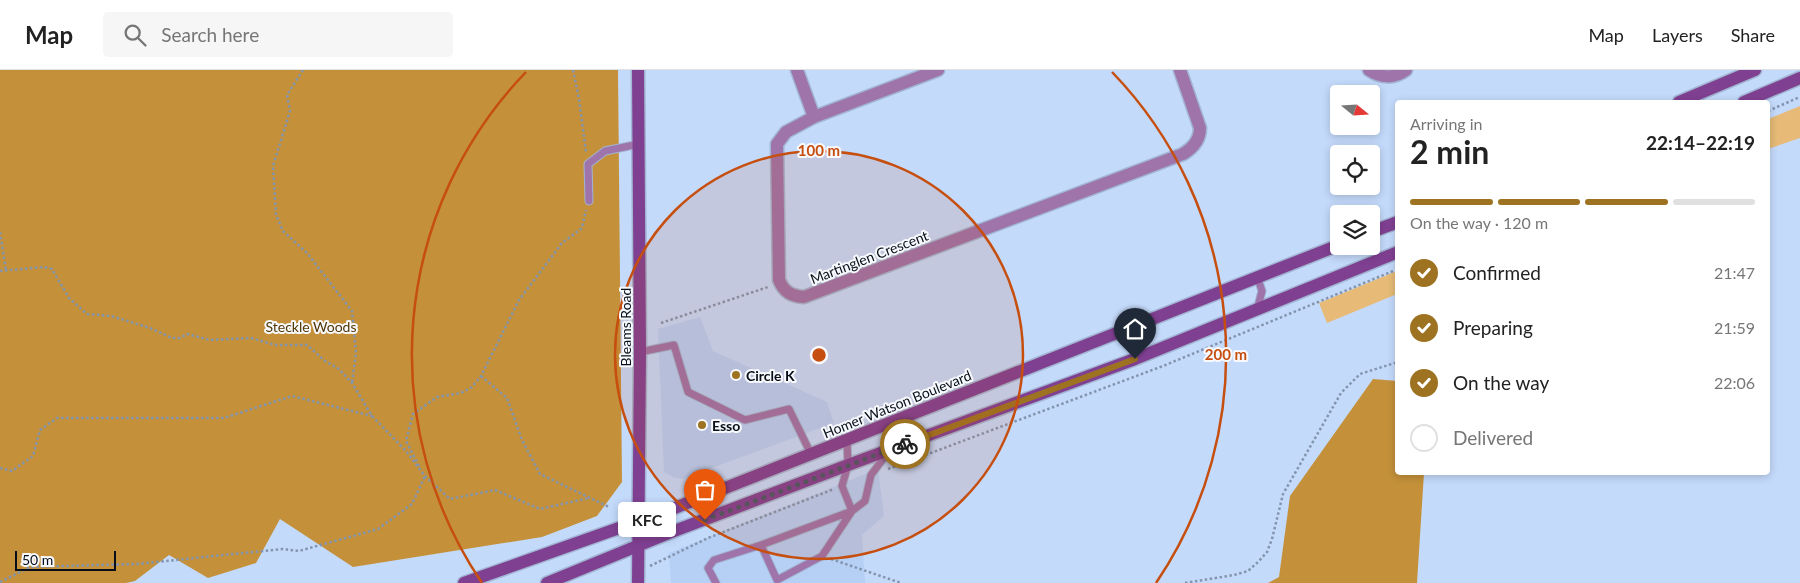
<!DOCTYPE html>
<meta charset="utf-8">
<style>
body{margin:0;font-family:Lato,sans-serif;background:#f6f6f6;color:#222;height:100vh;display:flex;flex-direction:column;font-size:19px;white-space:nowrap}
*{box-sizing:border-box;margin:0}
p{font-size:16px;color:#767676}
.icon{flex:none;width:28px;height:28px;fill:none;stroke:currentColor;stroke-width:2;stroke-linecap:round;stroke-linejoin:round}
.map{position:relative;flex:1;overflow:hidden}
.sheet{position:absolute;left:1395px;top:30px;width:375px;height:375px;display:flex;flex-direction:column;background:#fff;border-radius:5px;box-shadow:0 2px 8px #0003}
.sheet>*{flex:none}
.needle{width:32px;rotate:108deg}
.controls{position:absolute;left:1330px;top:15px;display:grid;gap:10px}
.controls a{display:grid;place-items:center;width:50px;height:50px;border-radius:5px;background:#fff;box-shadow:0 2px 8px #0003;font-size:25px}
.scale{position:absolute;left:15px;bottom:12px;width:101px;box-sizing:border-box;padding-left:5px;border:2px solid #070e18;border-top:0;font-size:14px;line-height:18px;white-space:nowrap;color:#070e18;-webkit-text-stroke:4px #f7f9fd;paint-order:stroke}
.pin{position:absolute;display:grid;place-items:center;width:42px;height:42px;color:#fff;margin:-51px -21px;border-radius:50% 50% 50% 0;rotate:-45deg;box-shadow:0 0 5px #0007}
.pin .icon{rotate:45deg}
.courier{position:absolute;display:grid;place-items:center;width:50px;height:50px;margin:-25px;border:4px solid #9d7221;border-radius:50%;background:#fff;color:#222;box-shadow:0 1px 6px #0007}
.bubble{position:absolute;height:35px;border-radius:5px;background:#fff;box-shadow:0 2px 8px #0003;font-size:16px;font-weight:700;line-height:35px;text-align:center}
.head em{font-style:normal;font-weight:700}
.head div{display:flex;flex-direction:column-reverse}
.head{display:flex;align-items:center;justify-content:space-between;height:85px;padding:0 15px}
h1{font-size:32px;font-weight:700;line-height:38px}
.bar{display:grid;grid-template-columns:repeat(4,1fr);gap:8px 5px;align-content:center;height:60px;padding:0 15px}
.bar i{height:6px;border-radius:4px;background:#e0e0e0}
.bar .selected{background:#9d7221}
.bar p{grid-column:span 4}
ol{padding:0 15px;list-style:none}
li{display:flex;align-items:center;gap:15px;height:55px}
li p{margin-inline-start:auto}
li .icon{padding:5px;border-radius:50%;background:#9d7221;color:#fff;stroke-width:4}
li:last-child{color:#767676}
li i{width:28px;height:28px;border:2px solid #e0e0e0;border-radius:50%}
header{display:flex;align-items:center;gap:30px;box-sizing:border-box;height:70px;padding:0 25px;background:#fff;border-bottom:1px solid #e0e0e0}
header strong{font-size:24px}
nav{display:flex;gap:28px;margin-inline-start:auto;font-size:18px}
.search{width:350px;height:45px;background:#f6f6f6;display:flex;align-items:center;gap:12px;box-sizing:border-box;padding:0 18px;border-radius:5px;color:#767676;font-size:19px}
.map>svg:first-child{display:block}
.built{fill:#b5cff5}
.green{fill:#e7bb77}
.forest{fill:#c4913a}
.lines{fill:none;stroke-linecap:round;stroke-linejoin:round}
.service-casing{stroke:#a2b5d2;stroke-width:9}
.minor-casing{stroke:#a2b5d2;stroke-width:15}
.secondary-casing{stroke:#a2b5d2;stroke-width:15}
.path{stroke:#8394ad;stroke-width:2.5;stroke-dasharray:2.5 2.5;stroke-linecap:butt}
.service{stroke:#9e74ab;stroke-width:7}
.minor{stroke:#9e74ab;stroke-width:12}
.secondary{stroke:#804092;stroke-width:12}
.done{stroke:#495567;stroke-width:5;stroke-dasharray:0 9}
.route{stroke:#9d7221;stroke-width:6}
.ring{fill:none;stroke:#c64e0e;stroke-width:2.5}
.poi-dot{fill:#9d7221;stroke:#f7f9fd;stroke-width:2}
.labels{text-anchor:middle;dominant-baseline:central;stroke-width:4;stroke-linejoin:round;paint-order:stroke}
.street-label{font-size:14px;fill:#070e18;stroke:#f7f9fd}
.park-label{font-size:14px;fill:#523805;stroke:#f7f9fd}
.poi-label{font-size:14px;font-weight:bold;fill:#070e18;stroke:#f7f9fd;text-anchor:start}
.centre{fill:#c64e0e;stroke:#f7f9fd;stroke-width:2.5}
.ring-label{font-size:15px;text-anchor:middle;font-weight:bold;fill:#c64e0e;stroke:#f7f9fd;stroke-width:4;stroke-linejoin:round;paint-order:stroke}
</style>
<header>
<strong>Map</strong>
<div class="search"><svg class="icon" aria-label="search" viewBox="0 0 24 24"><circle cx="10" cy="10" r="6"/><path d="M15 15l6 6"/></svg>Search here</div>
<nav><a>Map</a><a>Layers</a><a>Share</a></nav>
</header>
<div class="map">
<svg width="1800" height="513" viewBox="0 0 1800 513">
<rect width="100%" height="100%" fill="#c4dafb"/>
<path class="built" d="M 700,247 L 713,281 L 827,332 L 834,353 L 682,409 L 673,407 L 664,402 L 658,259 Z
M 878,399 L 884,446 L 862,465 L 865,513 L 671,513 L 669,483 Z"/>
<path class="green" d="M 1800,36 L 1800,68 L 1768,79 L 1768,49 Z
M 1397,201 L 1397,224 L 1327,253 L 1319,233 Z"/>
<path class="forest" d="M 0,0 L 618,0 L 622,412 L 597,446 L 542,467 L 353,497 L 280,449 L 256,493 L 208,508 L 169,485 L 135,511 L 126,513 L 0,513 Z
M 1373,309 L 1397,311 L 1398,402 L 1424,403 L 1417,513 L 1268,513 L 1279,507 L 1290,426 Z"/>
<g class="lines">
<g class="service-casing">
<path id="service" d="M 589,131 L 588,94 L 605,81 L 639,74
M 1257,206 L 1262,221 L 1257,240
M 640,282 L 674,275 L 688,322 L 745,350 L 789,339 L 811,384
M 847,370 L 848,395 L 842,416 L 852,441 L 761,475 L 777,510 L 822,486 L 852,441 L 865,431 L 871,405 L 889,381
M 716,513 L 708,498 L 714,490 L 761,475"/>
</g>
<g class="minor-casing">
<path id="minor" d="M 797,0 L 814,47
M 938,0 L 814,47 L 786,62 L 777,74 L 779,210 C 784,222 791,226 804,227 L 1183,84 C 1193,78 1200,70 1200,58 L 1180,0
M 1369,0 C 1381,8 1394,9 1406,0"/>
</g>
<g class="secondary-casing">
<path id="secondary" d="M 638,0 L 640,282 L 638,513
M 1679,32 L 1755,0
M 1744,32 L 1800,8
M 1371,162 L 1398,152
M 464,513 L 667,441 L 1339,175
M 547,513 L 669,463 L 848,395 L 1135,289 L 1398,182"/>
</g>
<path class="path" d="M 303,0 L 287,25 L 290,41 L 273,96 L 276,145 L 283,161 L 307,183 L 352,241 L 356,283 L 352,313
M 573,0 L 579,29 L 586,82
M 1768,41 L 1800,27
M 0,162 L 6,200
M 0,201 L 44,197 L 52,199 L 69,228 L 87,244 L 111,246 L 150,258 L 172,268 L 180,268 L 187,264 L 210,270 L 251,268 L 275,275 L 307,275 L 325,291 L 339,299 L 352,313 L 372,346 L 406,381 L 425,406 L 450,429 L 495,420 L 540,439 L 589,428
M 661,253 L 768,217
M 481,306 L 507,328 L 522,370 L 540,404 L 609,437
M 419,396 L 406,371 L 413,344 L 437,327 L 461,323 L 472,317 L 481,306 L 519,230 L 562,173 L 582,158 L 586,140
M 0,398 L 12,401 L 33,386 L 40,360 L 57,348 L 224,348 L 292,326 L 372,346
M 888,399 L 1163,296 L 1398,199
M 831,489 L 901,513
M 650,496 L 708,468 L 834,419
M 0,512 L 30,497 L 136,494 L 283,479 L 299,481 L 378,459 L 412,434 L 425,406
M 1185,513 L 1234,505 L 1248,501 L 1259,491 L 1267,482 L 1272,469 L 1283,424 L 1341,323 L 1360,304 L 1398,292"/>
<use href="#service" class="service"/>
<use href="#minor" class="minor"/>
<use href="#secondary" class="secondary"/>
</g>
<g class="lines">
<path class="done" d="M 705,450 L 905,374"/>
<path class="route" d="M 905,374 L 1135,289"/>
</g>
<circle cx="819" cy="285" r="204" fill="#c64e0e" fill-opacity=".12"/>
<g class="ring">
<circle cx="819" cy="285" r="204"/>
<path d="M482 513A407 407 0 0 1 526 2M1112 2A407 407 0 0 1 1156 513"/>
</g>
<g class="poi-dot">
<circle cx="736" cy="305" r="5"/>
<circle cx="702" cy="355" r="5"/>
</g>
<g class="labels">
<g class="street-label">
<text transform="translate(869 187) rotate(-21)">Martinglen Crescent</text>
<text transform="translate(625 257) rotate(-90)">Bleams Road</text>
<text transform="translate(897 334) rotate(-22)">Homer Watson Boulevard</text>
</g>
<g class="park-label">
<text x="311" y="256">Steckle Woods</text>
</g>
<g class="poi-label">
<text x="746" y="305">Circle K</text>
<text x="712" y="355">Esso</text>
</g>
</g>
<circle cx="819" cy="285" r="8" class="centre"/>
<g class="ring-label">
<text x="819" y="86">100 m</text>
<text x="1226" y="290">200 m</text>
</g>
</svg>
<div class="controls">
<a><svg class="needle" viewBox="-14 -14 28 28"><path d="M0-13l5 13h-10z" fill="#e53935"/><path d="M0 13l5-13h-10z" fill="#767676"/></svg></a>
<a><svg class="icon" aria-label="locate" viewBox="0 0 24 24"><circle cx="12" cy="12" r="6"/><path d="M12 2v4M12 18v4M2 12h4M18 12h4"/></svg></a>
<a><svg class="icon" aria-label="layers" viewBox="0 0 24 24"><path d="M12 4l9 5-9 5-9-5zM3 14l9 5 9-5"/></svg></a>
</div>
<div class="scale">50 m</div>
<div class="pin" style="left:705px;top:450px;background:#ea580c"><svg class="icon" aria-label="bag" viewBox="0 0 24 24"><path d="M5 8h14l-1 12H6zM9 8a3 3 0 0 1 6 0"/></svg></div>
<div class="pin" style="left:1135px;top:289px;background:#1f2937"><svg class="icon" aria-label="home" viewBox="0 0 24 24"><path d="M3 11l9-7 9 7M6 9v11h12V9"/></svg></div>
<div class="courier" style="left:905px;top:374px"><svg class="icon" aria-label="bike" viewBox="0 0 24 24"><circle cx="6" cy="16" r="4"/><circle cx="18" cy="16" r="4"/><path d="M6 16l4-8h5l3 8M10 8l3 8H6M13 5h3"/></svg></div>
<div class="bubble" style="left:618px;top:432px;width:58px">KFC</div>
<section class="sheet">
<div class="head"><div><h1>2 min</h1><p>Arriving in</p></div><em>22:14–22:19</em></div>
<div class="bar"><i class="selected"></i><i class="selected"></i><i class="selected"></i><i></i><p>On the way · 120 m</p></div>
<ol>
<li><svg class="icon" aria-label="check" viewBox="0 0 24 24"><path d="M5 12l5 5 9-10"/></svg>Confirmed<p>21:47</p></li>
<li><svg class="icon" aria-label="check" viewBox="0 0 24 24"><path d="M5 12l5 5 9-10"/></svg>Preparing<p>21:59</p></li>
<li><svg class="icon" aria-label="check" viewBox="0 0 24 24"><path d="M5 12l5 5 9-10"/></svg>On the way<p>22:06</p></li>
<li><i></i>Delivered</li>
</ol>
</section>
</div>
